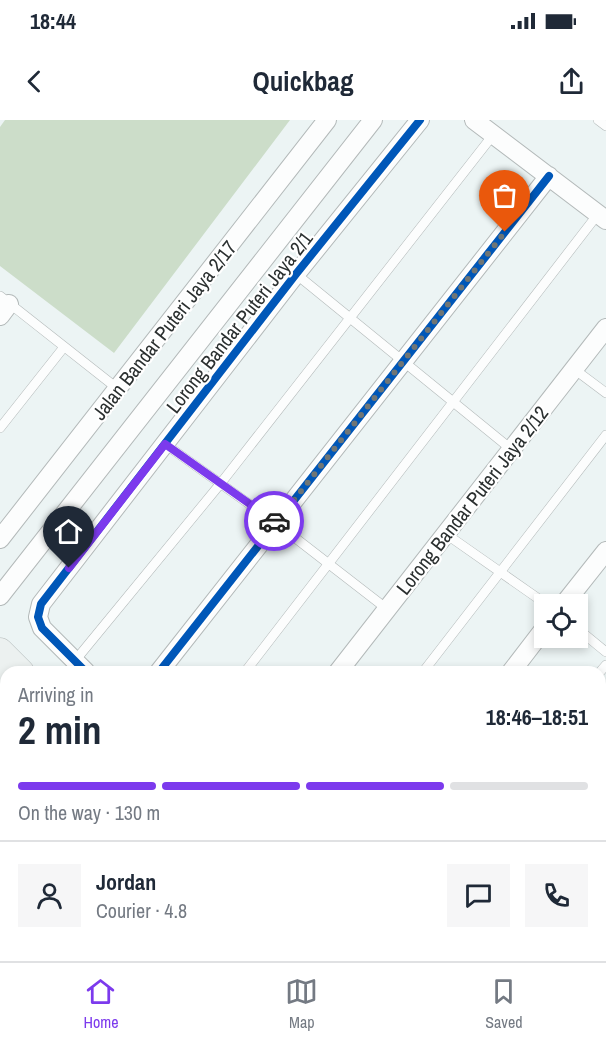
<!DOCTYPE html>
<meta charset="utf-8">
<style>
body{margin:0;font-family:"Archivo Narrow",sans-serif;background:#f6f6f7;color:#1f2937;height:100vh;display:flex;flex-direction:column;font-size:22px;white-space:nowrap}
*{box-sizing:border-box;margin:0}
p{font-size:20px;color:#747a83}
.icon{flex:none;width:33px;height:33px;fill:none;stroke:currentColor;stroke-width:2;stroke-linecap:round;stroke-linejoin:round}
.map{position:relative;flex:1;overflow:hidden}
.panel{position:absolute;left:0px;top:546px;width:606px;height:296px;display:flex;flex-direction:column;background:#fff;border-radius:18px 18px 0 0;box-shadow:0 3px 9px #0003}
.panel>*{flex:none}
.tools{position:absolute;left:534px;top:474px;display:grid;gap:12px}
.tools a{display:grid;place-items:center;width:54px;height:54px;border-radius:0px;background:#fff;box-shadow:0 3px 9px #0003;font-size:30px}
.pin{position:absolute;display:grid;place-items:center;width:51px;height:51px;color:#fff;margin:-62px -26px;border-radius:50% 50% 50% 0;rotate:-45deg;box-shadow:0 0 6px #0007}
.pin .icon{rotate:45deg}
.courier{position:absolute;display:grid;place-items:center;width:60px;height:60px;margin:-30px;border:4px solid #7c3aed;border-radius:50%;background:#fff;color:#222;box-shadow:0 2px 8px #0007}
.head em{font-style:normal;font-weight:700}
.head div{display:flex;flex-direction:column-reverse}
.head{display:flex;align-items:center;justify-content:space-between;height:102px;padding:0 18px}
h1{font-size:39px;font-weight:700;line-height:45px}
.bar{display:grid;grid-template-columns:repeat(4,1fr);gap:9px 6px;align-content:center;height:72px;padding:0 18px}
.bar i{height:8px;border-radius:4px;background:#e0e1e3}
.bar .active{background:#7c3aed}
.bar p{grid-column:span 4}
.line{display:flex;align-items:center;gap:15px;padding:0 18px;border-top:2px solid #e0e1e3}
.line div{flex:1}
.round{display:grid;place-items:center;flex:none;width:63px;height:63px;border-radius:0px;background:#f6f6f7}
.status{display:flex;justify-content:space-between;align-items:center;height:42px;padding:0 30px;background:#fff;direction:ltr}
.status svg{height:16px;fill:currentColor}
header{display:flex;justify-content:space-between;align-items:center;height:78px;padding:0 18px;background:#fff;font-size:27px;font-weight:700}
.menu{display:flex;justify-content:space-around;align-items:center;height:84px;border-top:2px solid #e0e1e3;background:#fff;font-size:16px;color:#747a83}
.menu a{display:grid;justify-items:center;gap:3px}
.menu .active{color:#7c3aed}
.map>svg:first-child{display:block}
.built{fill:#d9e8e9}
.green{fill:#ccddc9}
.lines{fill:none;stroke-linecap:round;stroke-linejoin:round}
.lane-casing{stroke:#b3b9b9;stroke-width:10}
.street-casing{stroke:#b3b9b9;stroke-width:20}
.secondary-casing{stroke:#b3b9b9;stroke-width:27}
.lane{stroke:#fcfdfd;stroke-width:9}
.street{stroke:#fcfdfd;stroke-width:18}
.secondary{stroke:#ecf1f0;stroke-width:26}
.cycleway-casing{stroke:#fff;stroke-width:11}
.cycleway{stroke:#0057b8;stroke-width:8}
.done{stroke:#6f7575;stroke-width:6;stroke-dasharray:0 10.8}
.route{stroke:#7c3aed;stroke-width:8}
.labels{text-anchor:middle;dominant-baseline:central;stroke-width:4.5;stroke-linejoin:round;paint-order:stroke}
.street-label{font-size:20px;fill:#2b3030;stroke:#fff}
</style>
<div class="status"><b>18:44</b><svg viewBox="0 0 49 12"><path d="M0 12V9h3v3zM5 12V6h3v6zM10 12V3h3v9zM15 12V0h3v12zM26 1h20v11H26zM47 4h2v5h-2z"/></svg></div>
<header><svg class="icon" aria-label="back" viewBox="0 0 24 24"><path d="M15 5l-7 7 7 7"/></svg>Quickbag<svg class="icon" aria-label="share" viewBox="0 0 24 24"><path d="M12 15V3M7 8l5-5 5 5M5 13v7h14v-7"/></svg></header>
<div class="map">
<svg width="606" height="841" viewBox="0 0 606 841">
<rect width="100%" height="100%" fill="#ecf4f4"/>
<path class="built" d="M 0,631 L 6,636 L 6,836 L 74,836 L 72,841 L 0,841 Z
M 141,836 L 254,836 L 259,841 L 136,841 Z"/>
<path class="green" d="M 5,0 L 290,0 L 114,233 L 0,146 L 0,7 Z
M 0,754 L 6,757 L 6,836 L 25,836 L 23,841 L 0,841 Z"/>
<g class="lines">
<g class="lane-casing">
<path id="lane" d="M 598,0 L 606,6
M 296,154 L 511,329
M 0,176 L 118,269
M 574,249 L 606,273
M 0,308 L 64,227
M 165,324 L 276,403 L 387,489
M 446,414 L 546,484
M 578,509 L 606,532
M 74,542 L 221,363 L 493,15
M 245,552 L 598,94
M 423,552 L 606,315
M 600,552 L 606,545
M 600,712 L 606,717
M 544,836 L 552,841
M 59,841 L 62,836
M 106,841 L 111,836
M 147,841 L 153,836"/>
</g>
<g class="street-casing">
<path id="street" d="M 474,0 L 606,100
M 0,196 L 9,184
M 0,419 L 327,0
M 0,476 L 373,0
M 564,484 L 606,431
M 86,552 L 42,508 L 38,497 L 41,484 L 296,154 L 420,0
M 159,552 L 549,56
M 338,552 L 606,208
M 511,552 L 544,509
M 0,604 L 6,609
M 600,670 L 606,662
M 600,799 L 606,804
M 242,836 L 248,841
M 361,836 L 366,841
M 466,841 L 471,836"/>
</g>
<g class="secondary-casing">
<path id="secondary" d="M 0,531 L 21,552
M 0,559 L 6,565
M 276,836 L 282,841
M 308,836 L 314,841"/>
</g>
<use href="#lane" class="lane"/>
<use href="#street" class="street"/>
<use href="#secondary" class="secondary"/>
<g class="cycleway-casing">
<path id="cycleway" d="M 86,552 L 42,508 L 38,497 L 41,484 L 296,154 L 420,0
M 159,552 L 549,56"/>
</g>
<use href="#cycleway" class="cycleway"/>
</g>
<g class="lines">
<path class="done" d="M 274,401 L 276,403 L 505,112"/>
<path class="route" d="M 69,448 L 165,324 L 274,401"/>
</g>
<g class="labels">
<g class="street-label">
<text transform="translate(239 202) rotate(-52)">Lorong Bandar Puteri Jaya 2/1</text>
<text transform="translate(164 210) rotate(-52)">Jalan Bandar Puteri Jaya 2/17</text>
<text transform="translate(472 380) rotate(-52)">Lorong Bandar Puteri Jaya 2/12</text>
</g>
</g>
</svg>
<div class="tools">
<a><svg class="icon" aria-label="locate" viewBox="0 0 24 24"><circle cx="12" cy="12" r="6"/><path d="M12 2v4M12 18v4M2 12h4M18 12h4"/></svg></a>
</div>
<div class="pin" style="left:505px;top:112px;background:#ea580c"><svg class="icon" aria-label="bag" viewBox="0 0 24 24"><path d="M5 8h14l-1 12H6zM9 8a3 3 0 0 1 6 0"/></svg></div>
<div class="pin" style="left:69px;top:448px;background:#1f2937"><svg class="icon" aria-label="home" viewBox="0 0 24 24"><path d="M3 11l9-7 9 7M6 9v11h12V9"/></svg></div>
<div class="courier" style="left:274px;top:401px"><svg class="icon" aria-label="car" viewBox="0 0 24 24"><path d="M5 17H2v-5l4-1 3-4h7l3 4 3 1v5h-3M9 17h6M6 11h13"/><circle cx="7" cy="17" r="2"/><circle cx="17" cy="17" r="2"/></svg></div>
<section class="panel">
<div class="head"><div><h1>2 min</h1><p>Arriving in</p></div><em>18:46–18:51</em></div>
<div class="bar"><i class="active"></i><i class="active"></i><i class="active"></i><i></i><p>On the way · 130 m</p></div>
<div class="line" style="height:108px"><a class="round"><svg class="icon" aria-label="person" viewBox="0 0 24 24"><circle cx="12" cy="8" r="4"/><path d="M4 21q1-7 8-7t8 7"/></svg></a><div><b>Jordan</b><p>Courier · 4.8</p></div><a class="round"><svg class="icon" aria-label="chat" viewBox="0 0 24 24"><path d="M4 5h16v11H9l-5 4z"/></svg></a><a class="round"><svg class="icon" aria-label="phone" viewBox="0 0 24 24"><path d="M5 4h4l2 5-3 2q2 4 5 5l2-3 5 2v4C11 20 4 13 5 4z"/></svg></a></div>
</section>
</div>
<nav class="menu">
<a class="active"><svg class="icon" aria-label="home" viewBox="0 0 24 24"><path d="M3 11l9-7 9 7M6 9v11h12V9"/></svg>Home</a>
<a><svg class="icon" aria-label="map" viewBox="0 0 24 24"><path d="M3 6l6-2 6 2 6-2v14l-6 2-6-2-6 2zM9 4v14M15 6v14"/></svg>Map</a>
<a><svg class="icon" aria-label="saved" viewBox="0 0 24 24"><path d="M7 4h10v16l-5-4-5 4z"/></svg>Saved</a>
</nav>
